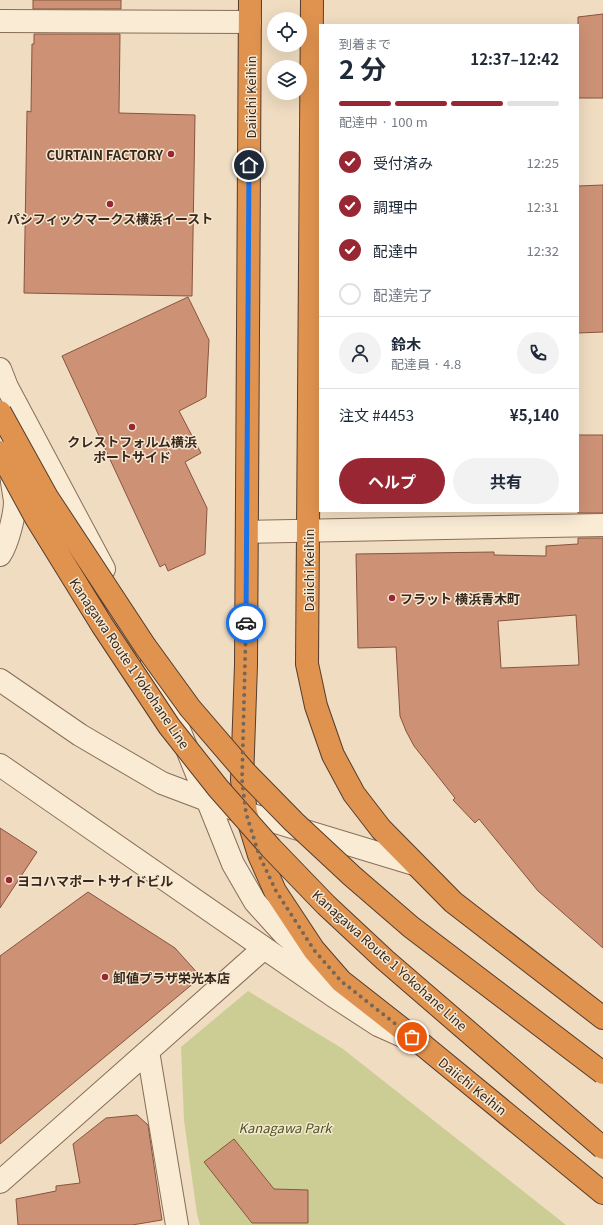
<!DOCTYPE html>
<html lang="ja">
<meta charset="utf-8">
<style>
body{margin:0;font-family:Georgia,"Noto Sans JP",serif;background:#f2f2f3;color:#1f2937;height:100vh;display:flex;flex-direction:column;font-size:15px;white-space:nowrap}
*{box-sizing:border-box;margin:0}
p{font-size:13px;color:#747a83}
.icon{flex:none;width:22px;height:22px;fill:none;stroke:currentColor;stroke-width:2;stroke-linecap:round;stroke-linejoin:round}
.map{position:relative;flex:1;overflow:hidden}
.details{position:absolute;left:319px;top:24px;width:260px;height:488px;display:flex;flex-direction:column;background:#fff;border-radius:0px;box-shadow:0 4px 16px #0002}
.details>*{flex:none}
.controls{position:absolute;left:267px;top:12px;display:grid;gap:8px}
.controls a{display:grid;place-items:center;width:40px;height:40px;border-radius:50%;background:#fff;box-shadow:0 4px 16px #0002;font-size:20px}
.pin{position:absolute;display:grid;place-items:center;width:34px;height:34px;color:#fff;margin:-17px;border:2px solid #fff;border-radius:50%;box-shadow:0 1px 4px #0007}
.courier{position:absolute;display:grid;place-items:center;width:40px;height:40px;margin:-20px;border:3px solid #1a73e8;border-radius:50%;background:#fff;color:#222;box-shadow:0 1px 5px #0007}
.summary em{font-style:normal;font-weight:700}
.summary div{display:flex;flex-direction:column-reverse}
.summary{display:flex;align-items:center;justify-content:space-between;height:68px;padding:0 20px}
h1{font-size:26px;font-weight:700;line-height:30px}
.bar{display:grid;grid-template-columns:repeat(4,1fr);gap:6px 4px;align-content:center;height:48px;padding:0 20px}
.bar i{height:5px;border-radius:3px;background:#e0e1e3}
.bar .current{background:#982733}
.bar p{grid-column:span 4}
.line{display:flex;align-items:center;gap:10px;padding:0 20px;border-top:1px solid #e0e1e3}
.line div{flex:1}
.round{display:grid;place-items:center;flex:none;width:42px;height:42px;border-radius:21px;background:#f2f2f3}
ol{padding:0 20px;list-style:none}
li{display:flex;align-items:center;gap:12px;height:44px}
li p{margin-inline-start:auto}
li .icon{padding:4px;border-radius:50%;background:#982733;color:#fff;stroke-width:4}
li:last-child{color:#747a83}
li i{width:22px;height:22px;border:2px solid #e0e1e3;border-radius:50%}
.cta{display:flex;gap:8px;margin-top:auto;padding:8px 20px}
.cta a{flex:1;height:46px;border-radius:24px;background:#982733;color:#fff;font-size:16px;font-weight:700;line-height:46px;text-align:center}
.cta a+a{background:#f2f2f3;color:#1f2937}
.map>svg:first-child{display:block}
.green{fill:#cbcd94}
.building{fill:#cd9276;stroke:#88543d;fill-rule:evenodd}
.lines{fill:none;stroke-linecap:round;stroke-linejoin:round}
.minor-casing{stroke:#886d58;stroke-width:24}
.highway-casing{stroke:#563c2d;stroke-width:24}
.minor{stroke:#f9ebd4;stroke-width:22}
.highway{stroke:#e0934f;stroke-width:22}
.highway-bridge-casing{stroke:#563c2d;stroke-width:24;stroke-linecap:butt}
.highway-bridge{stroke:#e0934f;stroke-width:22}
.done{stroke:#776656;stroke-width:4;stroke-dasharray:0 7.2}
.route{stroke:#1a73e8;stroke-width:5}
.poi-dot{fill:#982733;stroke:#f6e7d0;stroke-width:1.5}
.labels{text-anchor:middle;dominant-baseline:central;stroke-width:3;stroke-linejoin:round;paint-order:stroke}
.street-label{font-size:13px;fill:#37271d;stroke:#f6e7d0}
.poi-label{font-size:13px;font-weight:bold;fill:#37271d;stroke:#f6e7d0;text-anchor:start}
.park-label{font-size:13px;font-style:italic;fill:#4c5423;stroke:#f6e7d0}
</style>
<div class="map">
<svg width="603" height="1225" viewBox="0 0 603 1225">
<rect width="100%" height="100%" fill="#efdcc1"/>
<path class="green" d="M 248,991 L 343,1049 L 566,1225 L 200,1225 L 197,1214 L 184,1120 L 181,1047 Z"/>
<path class="building" d="M 33,0 L 121,0 L 121,9 L 33,9 Z
M 603,14 L 603,98 L 578,98 L 578,17 Z
M 34,34 L 120,34 L 119,113 L 195,115 L 192,296 L 24,293 L 27,111 L 31,112 L 32,44 L 34,44 Z
M 603,185 L 603,332 L 578,333 L 578,186 Z
M 188,297 L 209,340 L 206,397 L 179,411 L 201,453 L 185,462 L 207,508 L 205,554 L 168,571 L 165,564 L 160,567 L 62,356 Z
M 578,435 L 603,435 L 603,513 L 578,513 Z
M 578,538 L 603,538 L 603,948 L 538,891 L 479,819 L 475,823 L 453,800 L 455,798 L 414,746 L 406,731 L 400,716 L 396,647 L 358,648 L 356,554 L 494,552 L 494,555 L 546,556 L 546,546 L 578,544 ZM 576,615 L 579,665 L 501,668 L 498,621 Z
M 0,828 L 37,852 L 0,908 Z
M 88,892 L 175,948 L 201,977 L 0,1144 L 0,956 Z
M 137,1115 L 148,1125 L 162,1220 L 132,1225 L 18,1225 L 16,1199 L 56,1191 L 56,1186 L 80,1183 L 73,1144 L 106,1118 Z
M 234,1139 L 274,1189 L 308,1190 L 308,1223 L 252,1223 L 204,1162 Z"/>
<g class="lines">
<g class="minor-casing">
<path id="minor" d="M 0,21 L 250,22
M 0,369 L 7,387 L 104,569
M 247,532 L 603,525
M 0,555 C 8,543 15,514 15,501 C 14,495 13,488 12,482
M 152,662 L 233,864 L 255,902 L 283,933 L 321,965
M 0,680 L 80,735 L 162,783 L 207,800 L 246,813 L 414,864
M 0,765 L 332,995 L 378,1025 L 407,1038
M 148,1051 L 177,1225
M 0,1182 L 148,1051 L 264,948"/>
</g>
<g class="highway-casing">
<path id="highway" d="M 250,0 L 246,665 L 242,780 L 246,813 L 259,855 L 275,891 L 314,950 L 341,981 L 424,1046 L 603,1193
M 312,0 L 307,664 L 316,706 L 333,755 L 354,794 L 381,829 L 453,902 L 603,1018"/>
</g>
<use href="#minor" class="minor"/>
<use href="#highway" class="highway"/>
<g class="highway-bridge-casing">
<path id="highway-bridge" d="M 0,412 L 47,497 L 145,646 L 190,708 L 245,772 L 294,822 L 352,876 L 411,927 L 603,1073
M 0,452 L 36,518 L 102,625 L 169,726 L 218,788 L 271,848 L 326,905 L 385,960 L 603,1148"/>
</g>
<use href="#highway-bridge" class="highway-bridge"/>
</g>
<g class="lines">
<path class="done" d="M 246,623 L 242,780 L 246,813 L 259,855 L 276,891 L 314,950 L 341,981 L 412,1037"/>
<path class="route" d="M 246,623 L 249,165"/>
</g>
<g class="poi-dot">
<circle cx="171" cy="154" r="4"/>
<circle cx="110" cy="204" r="4"/>
<circle cx="132" cy="427" r="4"/>
<circle cx="392" cy="598" r="4"/>
<circle cx="9" cy="880" r="4"/>
<circle cx="105" cy="977" r="4"/>
</g>
<g class="labels">
<g class="street-label">
<text transform="translate(250 97) rotate(-90)">Daiichi Keihin</text>
<text transform="translate(308 570) rotate(-90)">Daiichi Keihin</text>
<text transform="translate(130 663) rotate(56)">Kanagawa Route 1 Yokohane Line</text>
<text transform="translate(390 960) rotate(42)">Kanagawa Route 1 Yokohane Line</text>
<text transform="translate(473 1086) rotate(39)">Daiichi Keihin</text>
</g>
<g class="poi-label">
<text x="163" y="154" text-anchor="end">CURTAIN FACTORY</text>
<text x="110" y="218" text-anchor="middle">パシフィックマークス横浜イースト</text>
<text x="132" y="441" text-anchor="middle">クレストフォルム横浜<tspan x="132" dy="15">ポートサイド</tspan></text>
<text x="400" y="598">フラット 横浜青木町</text>
<text x="17" y="880">ヨコハマポートサイドビル</text>
<text x="113" y="977">卸値プラザ栄光本店</text>
</g>
<g class="park-label">
<text x="285" y="1127">Kanagawa Park</text>
</g>
</g>
</svg>
<div class="controls">
<a><svg class="icon" aria-label="locate" viewBox="0 0 24 24"><circle cx="12" cy="12" r="6"/><path d="M12 2v4M12 18v4M2 12h4M18 12h4"/></svg></a>
<a><svg class="icon" aria-label="layers" viewBox="0 0 24 24"><path d="M12 4l9 5-9 5-9-5zM3 14l9 5 9-5"/></svg></a>
</div>
<div class="pin" style="left:412px;top:1037px;background:#ea580c"><svg class="icon" aria-label="bag" viewBox="0 0 24 24"><path d="M5 8h14l-1 12H6zM9 8a3 3 0 0 1 6 0"/></svg></div>
<div class="pin" style="left:249px;top:165px;background:#1f2937"><svg class="icon" aria-label="home" viewBox="0 0 24 24"><path d="M3 11l9-7 9 7M6 9v11h12V9"/></svg></div>
<div class="courier" style="left:246px;top:623px"><svg class="icon" aria-label="car" viewBox="0 0 24 24"><path d="M5 17H2v-5l4-1 3-4h7l3 4 3 1v5h-3M9 17h6M6 11h13"/><circle cx="7" cy="17" r="2"/><circle cx="17" cy="17" r="2"/></svg></div>
<section class="details">
<div class="summary"><div><h1>2 分</h1><p>到着まで</p></div><em>12:37–12:42</em></div>
<div class="bar"><i class="current"></i><i class="current"></i><i class="current"></i><i></i><p>配達中 · 100 m</p></div>
<ol>
<li><svg class="icon" aria-label="check" viewBox="0 0 24 24"><path d="M5 12l5 5 9-10"/></svg>受付済み<p>12:25</p></li>
<li><svg class="icon" aria-label="check" viewBox="0 0 24 24"><path d="M5 12l5 5 9-10"/></svg>調理中<p>12:31</p></li>
<li><svg class="icon" aria-label="check" viewBox="0 0 24 24"><path d="M5 12l5 5 9-10"/></svg>配達中<p>12:32</p></li>
<li><i></i>配達完了</li>
</ol>
<div class="line" style="height:72px"><a class="round"><svg class="icon" aria-label="person" viewBox="0 0 24 24"><circle cx="12" cy="8" r="4"/><path d="M4 21q1-7 8-7t8 7"/></svg></a><div><b>鈴木</b><p>配達員 · 4.8</p></div><a class="round"><svg class="icon" aria-label="phone" viewBox="0 0 24 24"><path d="M5 4h4l2 5-3 2q2 4 5 5l2-3 5 2v4C11 20 4 13 5 4z"/></svg></a></div>
<div class="line" style="height:52px"><div>注文 #4453</div><b>¥5,140</b></div>
<div class="cta"><a>ヘルプ</a><a>共有</a></div>
</section>
</div>
